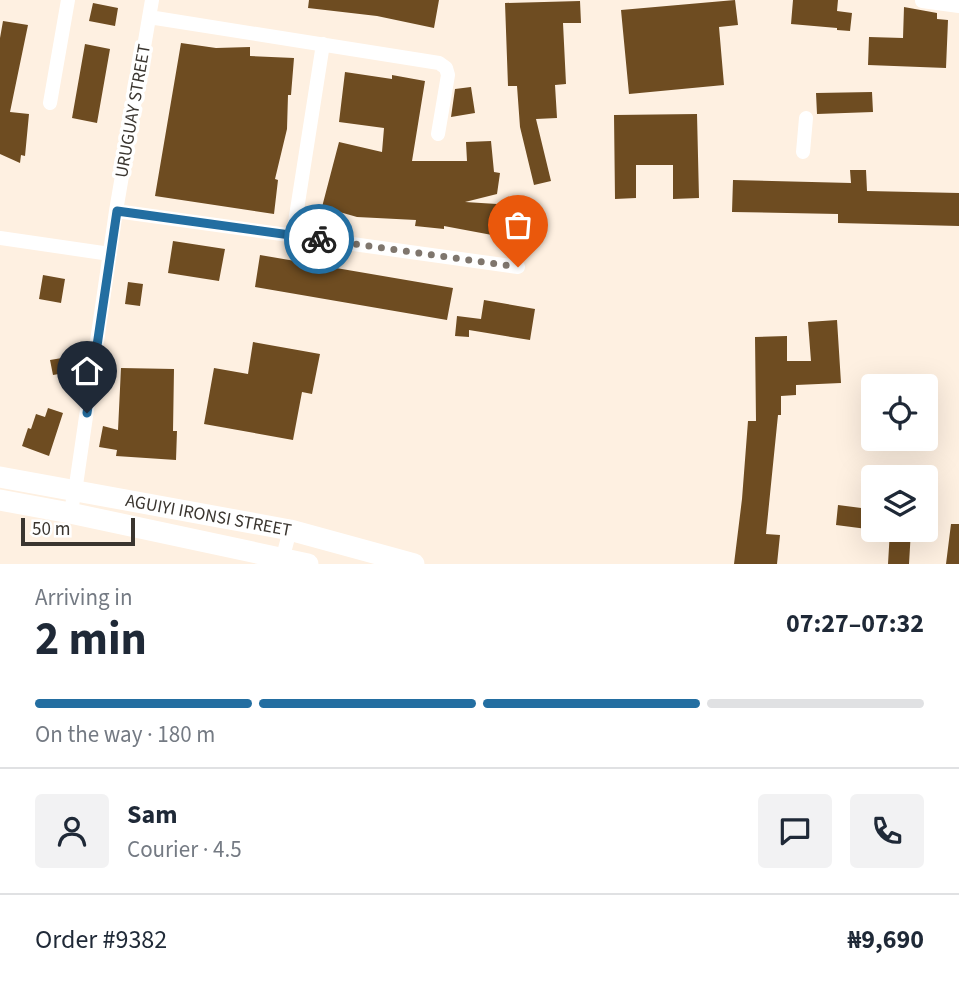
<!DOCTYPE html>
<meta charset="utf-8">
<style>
body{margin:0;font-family:"Source Sans 3",sans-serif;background:#f2f2f3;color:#1f2937;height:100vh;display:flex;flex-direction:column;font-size:26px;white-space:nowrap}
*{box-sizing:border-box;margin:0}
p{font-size:23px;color:#747a83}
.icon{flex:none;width:38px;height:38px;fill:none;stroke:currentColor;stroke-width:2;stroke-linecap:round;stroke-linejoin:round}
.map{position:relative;height:564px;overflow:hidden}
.sheet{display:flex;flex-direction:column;background:#fff;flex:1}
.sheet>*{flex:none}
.buttons{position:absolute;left:861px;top:374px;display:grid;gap:14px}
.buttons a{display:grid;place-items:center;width:77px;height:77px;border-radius:7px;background:#fff;box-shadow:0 7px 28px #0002;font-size:35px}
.scale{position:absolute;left:21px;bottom:18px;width:114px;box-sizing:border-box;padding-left:7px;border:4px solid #3a352f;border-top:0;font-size:19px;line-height:24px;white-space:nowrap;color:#3a352f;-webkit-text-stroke:5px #fff;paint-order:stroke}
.pin{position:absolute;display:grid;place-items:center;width:60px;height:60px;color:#fff;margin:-72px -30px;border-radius:50% 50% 50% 0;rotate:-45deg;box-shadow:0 0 7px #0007}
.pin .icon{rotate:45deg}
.courier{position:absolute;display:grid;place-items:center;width:70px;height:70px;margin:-35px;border:5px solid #236ea1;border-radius:50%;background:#fff;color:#222;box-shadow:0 2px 9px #0007}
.overview em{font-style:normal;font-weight:700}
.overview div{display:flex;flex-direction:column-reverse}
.overview{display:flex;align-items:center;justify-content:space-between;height:119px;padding:0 35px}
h1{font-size:46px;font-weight:700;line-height:52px}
.bar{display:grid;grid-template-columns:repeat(4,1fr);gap:10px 7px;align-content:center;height:84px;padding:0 35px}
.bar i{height:9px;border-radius:5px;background:#e0e1e3}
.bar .current{background:#236ea1}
.bar p{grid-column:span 4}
.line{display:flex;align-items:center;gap:18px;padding:0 35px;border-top:2px solid #e0e1e3}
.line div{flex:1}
.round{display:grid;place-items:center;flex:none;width:74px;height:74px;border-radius:7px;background:#f2f2f3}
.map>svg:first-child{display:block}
.building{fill:#6e4c21}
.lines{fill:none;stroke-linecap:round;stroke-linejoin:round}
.street{stroke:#fff;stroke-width:14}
.secondary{stroke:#fff;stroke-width:21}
.done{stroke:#7f766d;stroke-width:7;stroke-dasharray:0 12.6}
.route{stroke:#236ea1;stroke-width:9}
.labels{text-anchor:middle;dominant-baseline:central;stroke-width:7;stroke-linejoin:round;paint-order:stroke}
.street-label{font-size:18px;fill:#3a352f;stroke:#fff}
</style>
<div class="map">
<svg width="959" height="564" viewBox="0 0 959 564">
<rect width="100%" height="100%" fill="#fef0e1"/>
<path class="building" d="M 309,0 L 439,0 L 434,28 L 377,16 L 308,8 Z
M 735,0 L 738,25 L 719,27 L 724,85 L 629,94 L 621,10 Z
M 793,0 L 838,0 L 837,11 L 852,13 L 850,31 L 837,30 L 837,28 L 791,24 Z
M 580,1 L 581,23 L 563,23 L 566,84 L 555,85 L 557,118 L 536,119 L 551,181 L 534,185 L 520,127 L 517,86 L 508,86 L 505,3 Z
M 93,3 L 118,8 L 115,26 L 89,21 Z
M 904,7 L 937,13 L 937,19 L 948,20 L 946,68 L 868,65 L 869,37 L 903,38 Z
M 3,21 L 28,25 L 10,112 L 29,114 L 25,156 L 21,155 L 20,163 L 0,154 L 0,38 Z
M 181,43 L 216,48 L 250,47 L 250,56 L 294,58 L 291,95 L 288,95 L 287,129 L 275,179 L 278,180 L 274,214 L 155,196 Z
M 85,44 L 110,49 L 97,123 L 72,118 Z
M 345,72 L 392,79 L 392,75 L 425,81 L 412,161 L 467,161 L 466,142 L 491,141 L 494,172 L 500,173 L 497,194 L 465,202 L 497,204 L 492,235 L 444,226 L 444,229 L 415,226 L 416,220 L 357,217 L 322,207 L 339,142 L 382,152 L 384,128 L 339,122 Z
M 471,87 L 475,113 L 451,117 L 455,89 Z
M 872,92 L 873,112 L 817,114 L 816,93 Z
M 697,114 L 699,198 L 673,199 L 673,165 L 636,165 L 636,198 L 615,199 L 614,115 Z
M 850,170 L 866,170 L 867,191 L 959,193 L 959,226 L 838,223 L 838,214 L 732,212 L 733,180 L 851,183 Z
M 173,241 L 225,249 L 219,281 L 168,273 Z
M 260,255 L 453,288 L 447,320 L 255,287 Z
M 43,275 L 65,279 L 61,303 L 39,299 Z
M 128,282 L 143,284 L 140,306 L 125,304 Z
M 484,300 L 535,309 L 530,340 L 469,330 L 469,337 L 455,336 L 457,316 L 481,319 Z
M 837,320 L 841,383 L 796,385 L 796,395 L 781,396 L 781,415 L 778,415 L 766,534 L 780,535 L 777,564 L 734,564 L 742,499 L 748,421 L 756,421 L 755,337 L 787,336 L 787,361 L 811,361 L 808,322 Z
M 253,342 L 320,354 L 312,394 L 302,392 L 293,440 L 204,424 L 214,368 L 248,374 Z
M 68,357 L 70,372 L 53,375 L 50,360 Z
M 121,368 L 174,369 L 173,431 L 177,431 L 176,460 L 116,456 L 117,450 L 99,447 L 103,426 L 118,430 Z
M 48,408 L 63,413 L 49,456 L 22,446 L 28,428 L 31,429 L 36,414 L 45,417 Z
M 838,505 L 869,509 L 867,529 L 836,525 Z
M 951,524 L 959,524 L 959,564 L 946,564 Z
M 890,530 L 911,530 L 909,564 L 888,564 Z"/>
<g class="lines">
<path class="street" d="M 922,1 L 959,6
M 149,17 L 439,63 L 446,68 L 448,75 L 438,134
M 50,103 L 68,0
M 803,152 L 806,118
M 116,211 L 518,267
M 293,235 L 323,44
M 0,238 L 110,254
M 70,513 L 75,492 L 116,211 L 152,0
M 281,564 L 290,530"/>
<g class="secondary">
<path id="s1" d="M 0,477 L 290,530 L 414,564"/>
<path d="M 0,500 L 70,513 L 308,564"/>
</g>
</g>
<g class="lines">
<path class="done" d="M 319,239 L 518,267"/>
<path class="route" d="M 87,413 L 117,211 L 319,239"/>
</g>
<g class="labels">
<g class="street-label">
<text transform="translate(133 111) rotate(-80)">URUGUAY STREET</text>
<text stroke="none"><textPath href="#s1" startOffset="212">AGUIYI IRONSI STREET</textPath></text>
</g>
</g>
</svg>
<div class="buttons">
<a><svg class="icon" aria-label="locate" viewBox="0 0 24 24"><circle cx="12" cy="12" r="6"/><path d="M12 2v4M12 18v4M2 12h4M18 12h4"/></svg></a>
<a><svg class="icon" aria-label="layers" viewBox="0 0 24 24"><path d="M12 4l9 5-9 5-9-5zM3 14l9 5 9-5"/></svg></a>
</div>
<div class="scale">50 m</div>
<div class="pin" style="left:518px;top:267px;background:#ea580c"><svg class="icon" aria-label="bag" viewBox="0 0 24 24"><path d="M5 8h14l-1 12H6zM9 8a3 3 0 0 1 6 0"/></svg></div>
<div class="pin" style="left:87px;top:413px;background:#1f2937"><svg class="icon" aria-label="home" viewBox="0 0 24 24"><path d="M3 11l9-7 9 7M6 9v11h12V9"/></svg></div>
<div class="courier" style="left:319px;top:239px"><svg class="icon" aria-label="bike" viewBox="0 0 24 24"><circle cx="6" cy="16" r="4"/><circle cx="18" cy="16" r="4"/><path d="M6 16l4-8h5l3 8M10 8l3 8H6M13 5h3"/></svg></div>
</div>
<section class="sheet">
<div class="overview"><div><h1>2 min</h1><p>Arriving in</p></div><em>07:27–07:32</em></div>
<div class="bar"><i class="current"></i><i class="current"></i><i class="current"></i><i></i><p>On the way · 180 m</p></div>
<div class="line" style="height:126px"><a class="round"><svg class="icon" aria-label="person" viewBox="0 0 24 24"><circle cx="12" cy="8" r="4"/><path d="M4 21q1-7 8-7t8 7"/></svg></a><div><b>Sam</b><p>Courier · 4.5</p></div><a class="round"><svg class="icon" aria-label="chat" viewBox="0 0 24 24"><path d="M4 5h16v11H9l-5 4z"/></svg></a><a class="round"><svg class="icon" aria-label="phone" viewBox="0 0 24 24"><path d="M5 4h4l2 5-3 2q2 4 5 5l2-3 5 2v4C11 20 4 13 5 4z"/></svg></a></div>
<div class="line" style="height:91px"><div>Order #9382</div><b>₦9,690</b></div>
</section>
